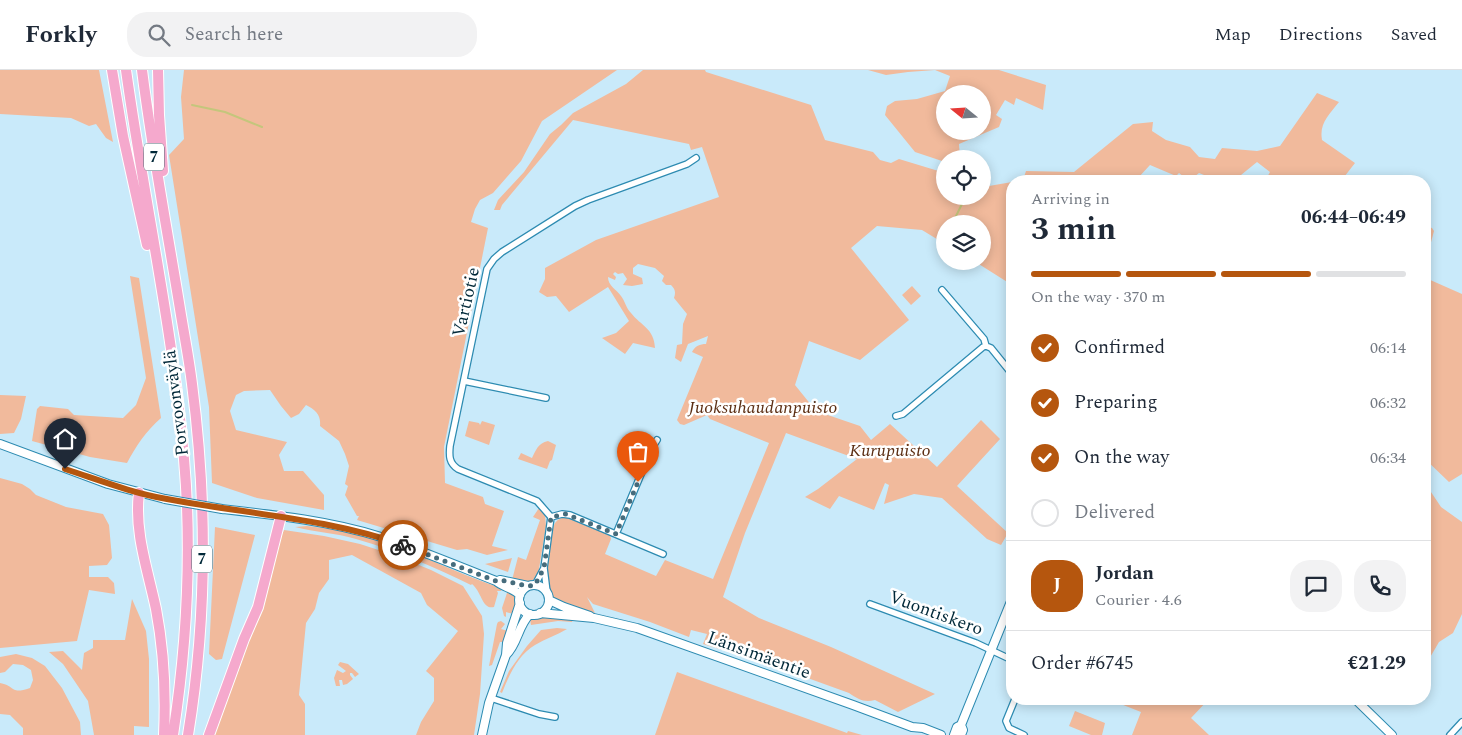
<!DOCTYPE html>
<meta charset="utf-8">
<style>
body{margin:0;font-family:Spectral,serif;background:#f2f2f3;color:#1f2937;height:100vh;display:flex;flex-direction:column;font-size:19px;white-space:nowrap}
*{box-sizing:border-box;margin:0}
p{font-size:16px;color:#747a83}
.icon{flex:none;width:28px;height:28px;fill:none;stroke:currentColor;stroke-width:2;stroke-linecap:round;stroke-linejoin:round}
.map{position:relative;flex:1;overflow:hidden}
.details{position:absolute;left:1006px;top:105px;width:425px;height:530px;display:flex;flex-direction:column;background:#fff;border-radius:20px;box-shadow:0 2px 12px #0003}
.details>*{flex:none}
.needle{width:32px;rotate:288deg}
.buttons{position:absolute;left:936px;top:15px;display:grid;gap:10px}
.buttons a{display:grid;place-items:center;width:55px;height:55px;border-radius:50%;background:#fff;box-shadow:0 2px 12px #0003;font-size:25px}
.pin{position:absolute;display:grid;place-items:center;width:42px;height:42px;color:#fff;margin:-51px -21px;border-radius:50% 50% 50% 0;rotate:-45deg;box-shadow:0 0 5px #0007}
.pin .icon{rotate:45deg}
.courier{position:absolute;display:grid;place-items:center;width:50px;height:50px;margin:-25px;border:4px solid #b5560e;border-radius:50%;background:#fff;color:#222;box-shadow:0 1px 6px #0007}
.headline em{font-style:normal;font-weight:700}
.headline div{display:flex;flex-direction:column-reverse}
.headline{display:flex;align-items:center;justify-content:space-between;height:85px;padding:0 25px}
h1{font-size:32px;font-weight:700;line-height:38px}
.bar{display:grid;grid-template-columns:repeat(4,1fr);gap:8px 5px;align-content:center;height:60px;padding:0 25px}
.bar i{height:6px;border-radius:4px;background:#e0e1e3}
.bar .on{background:#b5560e}
.bar p{grid-column:span 4}
.line{display:flex;align-items:center;gap:12px;padding:0 25px;border-top:1px solid #e0e1e3}
.line div{flex:1}
.round{display:grid;place-items:center;flex:none;width:52px;height:52px;border-radius:20px;background:#f2f2f3}
ol{padding:0 25px;list-style:none}
li{display:flex;align-items:center;gap:15px;height:55px}
li p{margin-inline-start:auto}
li .icon{padding:5px;border-radius:50%;background:#b5560e;color:#fff;stroke-width:4}
li:last-child{color:#747a83}
li i{width:28px;height:28px;border:2px solid #e0e1e3;border-radius:50%}
header{display:flex;align-items:center;gap:30px;box-sizing:border-box;height:70px;padding:0 25px;background:#fff;border-bottom:1px solid #e0e1e3}
header strong{font-size:24px}
nav{display:flex;gap:28px;margin-inline-start:auto;font-size:18px}
.search{width:350px;height:45px;background:#f2f2f3;display:flex;align-items:center;gap:12px;box-sizing:border-box;padding:0 18px;border-radius:20px;color:#747a83;font-size:19px}
.map>svg:first-child{display:block}
.green{fill:#f1ba9c;fill-rule:evenodd}
.lines{fill:none;stroke-linecap:round;stroke-linejoin:round}
.stream{stroke:#c4c67c;stroke-width:2}
.street-casing{stroke:#2d8bb1;stroke-width:8}
.secondary-casing{stroke:#2d8bb1;stroke-width:10}
.highway-casing{stroke:#fff;stroke-width:12}
.street{stroke:#fff;stroke-width:5.5}
.secondary{stroke:#fff;stroke-width:8}
.highway{stroke:#f5a9cd;stroke-width:10}
.secondary-bridge-casing{stroke:#2d8bb1;stroke-width:10;stroke-linecap:butt}
.secondary-bridge{stroke:#fff;stroke-width:8}
.done{stroke:#466c7c;stroke-width:5;stroke-dasharray:0 9}
.route{stroke:#b5560e;stroke-width:6}
.labels{text-anchor:middle;dominant-baseline:central;stroke-width:5;stroke-linejoin:round;paint-order:stroke}
.shield{fill:#fff;stroke:#4c6874;stroke-width:1}
.shield-label{font-size:16px;font-weight:bold;fill:#002838}
.street-label{font-size:18px;fill:#002838;stroke:#fff}
.park-label{font-size:18px;font-style:italic;fill:#5c2f14;stroke:#fff}
</style>
<header>
<strong>Forkly</strong>
<div class="search"><svg class="icon" aria-label="search" viewBox="0 0 24 24"><circle cx="10" cy="10" r="6"/><path d="M15 15l6 6"/></svg>Search here</div>
<nav><a>Map</a><a>Directions</a><a>Saved</a></nav>
</header>
<div class="map">
<svg width="1462" height="665" viewBox="0 0 1462 665">
<rect width="100%" height="100%" fill="#c9eafa"/>
<path class="green" d="M 0,0 L 99,0 L 113,72 L 106,68 L 96,54 L 89,56 L 71,48 L 0,44 Z
M 184,0 L 617,0 L 542,51 L 521,91 L 493,123 L 480,130 L 475,139 L 471,152 L 488,158 L 444,377 L 445,413 L 483,427 L 485,434 L 504,441 L 492,476 L 508,480 L 487,485 L 467,479 L 457,480 L 357,450 L 359,446 L 357,446 L 345,425 L 348,416 L 345,414 L 349,396 L 345,384 L 339,371 L 320,356 C 321,345 316,340 306,335 L 299,344 L 291,348 L 281,336 L 270,320 L 244,321 L 236,325 L 230,341 L 236,360 L 287,372 L 279,385 L 284,401 L 303,401 L 324,425 L 324,440 L 257,428 L 212,413 L 209,337 L 169,85 L 184,69 L 181,27 Z
M 643,0 L 705,0 L 706,2 L 811,35 L 825,70 L 873,82 L 880,90 L 891,93 L 899,89 L 945,103 L 945,126 L 982,126 L 983,114 L 989,116 L 1012,112 L 1012,215 L 974,191 L 982,191 L 982,154 L 945,154 L 945,174 L 922,160 L 877,156 L 851,178 L 909,250 L 860,290 L 809,271 L 795,315 L 816,341 L 860,356 L 871,370 L 890,354 L 937,397 L 981,350 L 1000,369 L 957,416 L 1008,463 L 1001,475 L 987,469 L 942,428 L 914,424 L 884,434 L 889,415 L 885,413 L 874,440 L 839,426 L 830,439 L 805,427 L 818,419 L 857,389 L 786,363 L 745,463 L 723,527 L 759,548 L 831,577 L 935,624 L 898,642 L 875,630 C 864,633 858,629 849,623 L 747,586 L 733,583 L 703,574 L 707,564 L 691,560 L 689,567 L 650,552 L 593,534 L 587,527 L 595,543 C 584,540 563,536 554,529 C 542,520 548,465 555,453 C 558,449 561,448 565,447 L 610,465 L 611,469 L 605,484 L 656,506 L 665,490 L 713,509 L 769,373 L 710,349 L 707,345 L 684,355 L 680,354 L 677,350 L 703,287 L 692,282 C 695,276 700,274 706,274 L 708,266 L 688,274 L 681,292 L 675,288 L 677,275 L 682,274 L 683,254 L 687,244 L 674,228 C 676,222 675,219 671,215 L 666,215 L 662,211 L 664,206 L 655,198 L 638,194 L 633,198 L 633,204 L 642,208 L 643,214 L 632,216 L 623,215 L 627,209 L 623,203 L 618,204 L 615,202 L 613,204 L 616,207 L 615,210 L 608,207 C 608,216 616,219 621,226 C 625,231 626,238 631,243 C 641,256 654,258 655,278 L 633,273 L 625,284 L 602,268 L 616,263 L 629,251 L 608,217 L 569,242 L 556,226 L 547,227 L 539,222 L 545,209 L 545,198 L 596,170 L 719,127 L 702,77 L 691,80 L 689,74 L 573,50 L 502,135 L 500,140 L 494,140 L 498,130 L 524,102 L 550,64 L 561,55 L 573,43 L 626,14 Z
M 868,0 L 999,0 L 1046,15 L 1043,40 L 1016,28 L 1014,35 L 1005,30 L 996,45 L 1002,49 L 999,57 L 959,74 L 960,89 L 945,89 L 945,92 L 915,82 L 885,45 L 887,36 L 895,31 L 917,29 L 945,21 L 950,6 L 935,0 L 908,2 L 886,5 ZM 945,24 L 982,24 L 982,61 L 945,61 Z
M 1317,23 L 1339,32 C 1329,45 1319,53 1322,70 L 1355,93 L 1341,111 L 1265,111 L 1270,102 L 1257,92 L 1241,105 L 1214,109 L 1199,103 L 1189,111 L 1179,103 L 1176,106 L 1150,95 L 1138,108 L 1118,108 L 1120,111 L 1017,111 L 1023,110 L 1026,101 L 1074,102 L 1133,54 L 1153,52 L 1152,61 L 1166,70 L 1190,77 L 1199,87 L 1215,89 L 1222,78 L 1257,81 L 1280,76 Z
M 1425,155 L 1432,158 L 1434,161 L 1425,195 Z
M 1425,204 L 1428,209 L 1462,224 L 1462,404 L 1449,412 L 1425,389 Z
M 130,206 L 139,208 L 161,348 C 146,361 136,376 127,393 L 90,387 L 32,371 L 37,339 L 40,336 L 68,339 L 74,345 L 123,348 L 136,335 L 146,308 Z
M 912,216 L 921,226 L 911,235 L 902,225 Z
M 0,325 L 26,326 L 21,349 L 14,363 L 0,364 Z
M 469,351 L 479,353 L 480,355 L 482,351 L 495,355 L 489,375 L 465,366 Z
M 548,371 L 556,375 L 552,390 L 550,391 L 547,399 L 518,389 L 521,383 L 532,388 C 536,380 538,373 548,371 Z
M 0,408 L 22,414 L 30,419 L 36,425 L 66,437 L 103,444 L 109,455 L 112,488 L 107,495 L 89,496 L 89,507 L 108,507 L 114,513 L 115,524 L 89,520 L 77,571 L 0,578 Z
M 1425,413 L 1441,437 L 1462,452 L 1462,544 L 1453,563 L 1439,572 L 1425,596 L 1425,512 L 1428,504 Z
M 539,438 L 545,445 L 546,456 L 538,505 C 531,515 523,512 512,510 L 518,487 L 526,490 L 540,450 L 533,447 Z
M 307,456 C 334,459 361,464 386,473 C 426,486 462,506 502,518 L 501,521 L 497,521 L 498,523 L 494,537 C 482,540 482,522 472,514 L 471,515 C 434,497 396,480 356,469 C 336,463 315,462 295,457 Z
M 215,457 L 255,465 L 222,589 L 216,590 L 209,584 Z
M 284,460 L 324,466 L 360,474 L 397,486 L 431,500 L 463,516 L 482,546 L 484,564 L 480,624 L 474,665 L 416,665 L 421,652 L 434,631 L 434,608 L 426,601 L 458,561 L 427,535 L 421,523 L 352,485 L 329,490 L 329,509 L 319,523 L 315,539 L 306,553 L 299,625 L 305,634 L 305,665 L 213,665 L 243,582 L 262,538 L 271,508 L 280,469 Z
M 512,488 L 508,502 L 485,494 Z
M 508,520 C 518,527 516,534 513,544 L 506,542 L 506,547 L 504,546 L 502,538 Z
M 132,529 L 146,561 L 149,589 L 149,657 L 134,656 L 134,665 L 94,665 L 88,631 L 63,594 L 49,582 L 63,581 L 82,600 L 84,583 L 93,578 L 93,570 L 125,570 Z
M 563,547 L 573,549 L 572,552 L 558,551 L 531,555 L 530,549 L 532,548 Z
M 501,551 L 505,554 L 501,559 L 508,561 L 504,572 L 500,572 L 492,595 L 489,596 L 497,554 L 498,552 Z
M 557,558 L 567,559 C 557,565 545,569 535,575 C 518,585 509,605 502,623 L 500,622 L 509,601 L 527,576 L 541,560 Z
M 16,584 L 32,588 L 45,596 L 62,618 L 80,652 L 81,665 L 23,665 L 23,658 L 10,645 L 0,644 L 0,613 C 16,616 10,625 30,618 L 33,610 L 31,600 L 23,595 L 13,594 L 5,602 L 0,603 L 0,587 Z
M 340,592 L 348,594 L 359,604 L 355,607 L 352,603 L 350,603 L 350,605 L 353,609 L 347,614 L 343,615 L 342,610 L 339,610 L 340,616 L 336,616 L 334,608 L 337,600 L 343,603 L 346,601 L 338,595 Z
M 677,602 L 847,663 L 848,661 L 862,665 L 655,665 Z
M 1108,629 L 1209,629 L 1191,648 L 1209,665 L 1132,665 L 1141,642 Z
M 1075,641 L 1105,653 L 1102,665 L 1091,665 L 1069,656 Z"/>
<g class="lines">
<path class="stream" d="M 192,35 L 225,42 L 262,57
M 952,154 L 966,126"/>
<g class="street-casing">
<path id="street" d="M 942,220 L 984,269 L 986,276
M 986,276 L 991,278 L 1012,304
M 464,311 L 546,328
M 896,346 L 903,344 L 983,277 L 986,276
M 551,447 L 562,444 L 570,445 L 663,484
M 616,464 L 652,378 L 657,370
M 535,515 L 544,498
M 547,522 L 544,498 L 551,447 L 537,431 L 458,399 C 449,393 449,386 450,376 L 487,199 L 494,189 L 502,182 L 575,136 L 588,130 L 687,94 L 696,88
M 870,534 L 976,573 L 1012,590
M 491,628 L 539,644 L 555,647
M 1015,629 L 1006,651 L 1009,658 L 1024,665
M 1450,665 L 1462,652"/>
</g>
<g class="secondary-casing">
<path id="secondary" d="M 0,374 L 108,414 L 165,429
M 222,439 C 275,445 330,451 381,467 C 420,480 458,496 496,511 C 503,517 513,518 520,525
M 500,510 L 528,516
M519 530a15 15 0 1 1 30 0a15 15 0 1 1-30 0Z
M 549,530 L 564,537 L 590,546
M 540,543 L 594,548 L 637,558 L 853,635 L 912,657 L 923,658 L 941,665
M 506,585 C 518,574 518,555 530,544
M 1355,629 L 1392,665
M 482,665 L 489,633 L 506,585 L 507,573 L 520,533
M 954,665 L 957,657 L 961,655 L 1012,529
M 961,665 L 963,660 L 961,655"/>
</g>
<g class="highway-casing">
<path id="highway" d="M 112,0 L 123,66 L 147,175
M 126,0 C 144,130 173,259 184,389 C 192,481 187,574 173,665
M 142,0 C 152,80 167,159 180,239 C 184,264 189,289 192,314 C 207,430 207,549 188,665
M 158,0 L 159,45 L 163,101
M 139,423 C 134,462 148,501 156,539 C 164,581 166,622 164,665
M 209,665 L 244,569 L 258,537 L 281,446"/>
</g>
<use href="#street" class="street"/>
<use href="#secondary" class="secondary"/>
<use href="#highway" class="highway"/>
<g class="secondary-bridge-casing">
<path id="secondary-bridge" d="M 165,429 L 222,439"/>
</g>
<use href="#secondary-bridge" class="secondary-bridge"/>
</g>
<g class="lines">
<path class="done" d="M 403,475 L 496,511 L 500,510 L 528,516 L 535,515 L 544,498 L 551,447 L 566,444 L 616,464 L 638,412"/>
<path class="route" d="M 65,399 C 99,410 132,423 167,429 C 247,444 326,448 403,475"/>
</g>
<g class="labels">
<g class="shield">
<rect x="144" y="73.5" width="20" height="27" rx="4"/>
<rect x="192" y="475.5" width="20" height="27" rx="4"/>
</g>
<g class="shield-label">
<text x="154" y="87">7</text>
<text x="202" y="489">7</text>
</g>
<g class="street-label">
<text transform="translate(466 232) rotate(-77)">Vartiotie</text>
<text transform="translate(176 333) rotate(-97)">Porvoonväylä</text>
<text transform="translate(936 543) rotate(20)">Vuontiskero</text>
<text transform="translate(759 585) rotate(20)">Länsimäentie</text>
</g>
<g class="park-label">
<text x="763" y="337">Juoksuhaudanpuisto</text>
<text x="890" y="380">Kurupuisto</text>
</g>
</g>
</svg>
<div class="buttons">
<a><svg class="needle" viewBox="-14 -14 28 28"><path d="M0-13l5 13h-10z" fill="#e53935"/><path d="M0 13l5-13h-10z" fill="#747a83"/></svg></a>
<a><svg class="icon" aria-label="locate" viewBox="0 0 24 24"><circle cx="12" cy="12" r="6"/><path d="M12 2v4M12 18v4M2 12h4M18 12h4"/></svg></a>
<a><svg class="icon" aria-label="layers" viewBox="0 0 24 24"><path d="M12 4l9 5-9 5-9-5zM3 14l9 5 9-5"/></svg></a>
</div>
<div class="pin" style="left:638px;top:412px;background:#ea580c"><svg class="icon" aria-label="bag" viewBox="0 0 24 24"><path d="M5 8h14l-1 12H6zM9 8a3 3 0 0 1 6 0"/></svg></div>
<div class="pin" style="left:65px;top:399px;background:#1f2937"><svg class="icon" aria-label="home" viewBox="0 0 24 24"><path d="M3 11l9-7 9 7M6 9v11h12V9"/></svg></div>
<div class="courier" style="left:403px;top:475px"><svg class="icon" aria-label="bike" viewBox="0 0 24 24"><circle cx="6" cy="16" r="4"/><circle cx="18" cy="16" r="4"/><path d="M6 16l4-8h5l3 8M10 8l3 8H6M13 5h3"/></svg></div>
<section class="details">
<div class="headline"><div><h1>3 min</h1><p>Arriving in</p></div><em>06:44–06:49</em></div>
<div class="bar"><i class="on"></i><i class="on"></i><i class="on"></i><i></i><p>On the way · 370 m</p></div>
<ol>
<li><svg class="icon" aria-label="check" viewBox="0 0 24 24"><path d="M5 12l5 5 9-10"/></svg>Confirmed<p>06:14</p></li>
<li><svg class="icon" aria-label="check" viewBox="0 0 24 24"><path d="M5 12l5 5 9-10"/></svg>Preparing<p>06:32</p></li>
<li><svg class="icon" aria-label="check" viewBox="0 0 24 24"><path d="M5 12l5 5 9-10"/></svg>On the way<p>06:34</p></li>
<li><i></i>Delivered</li>
</ol>
<div class="line" style="height:90px"><b class="round" style="background:#b5560e;color:#fff">J</b><div><b>Jordan</b><p>Courier · 4.6</p></div><a class="round"><svg class="icon" aria-label="chat" viewBox="0 0 24 24"><path d="M4 5h16v11H9l-5 4z"/></svg></a><a class="round"><svg class="icon" aria-label="phone" viewBox="0 0 24 24"><path d="M5 4h4l2 5-3 2q2 4 5 5l2-3 5 2v4C11 20 4 13 5 4z"/></svg></a></div>
<div class="line" style="height:65px"><div>Order #6745</div><b>€21.29</b></div>
</section>
</div>
